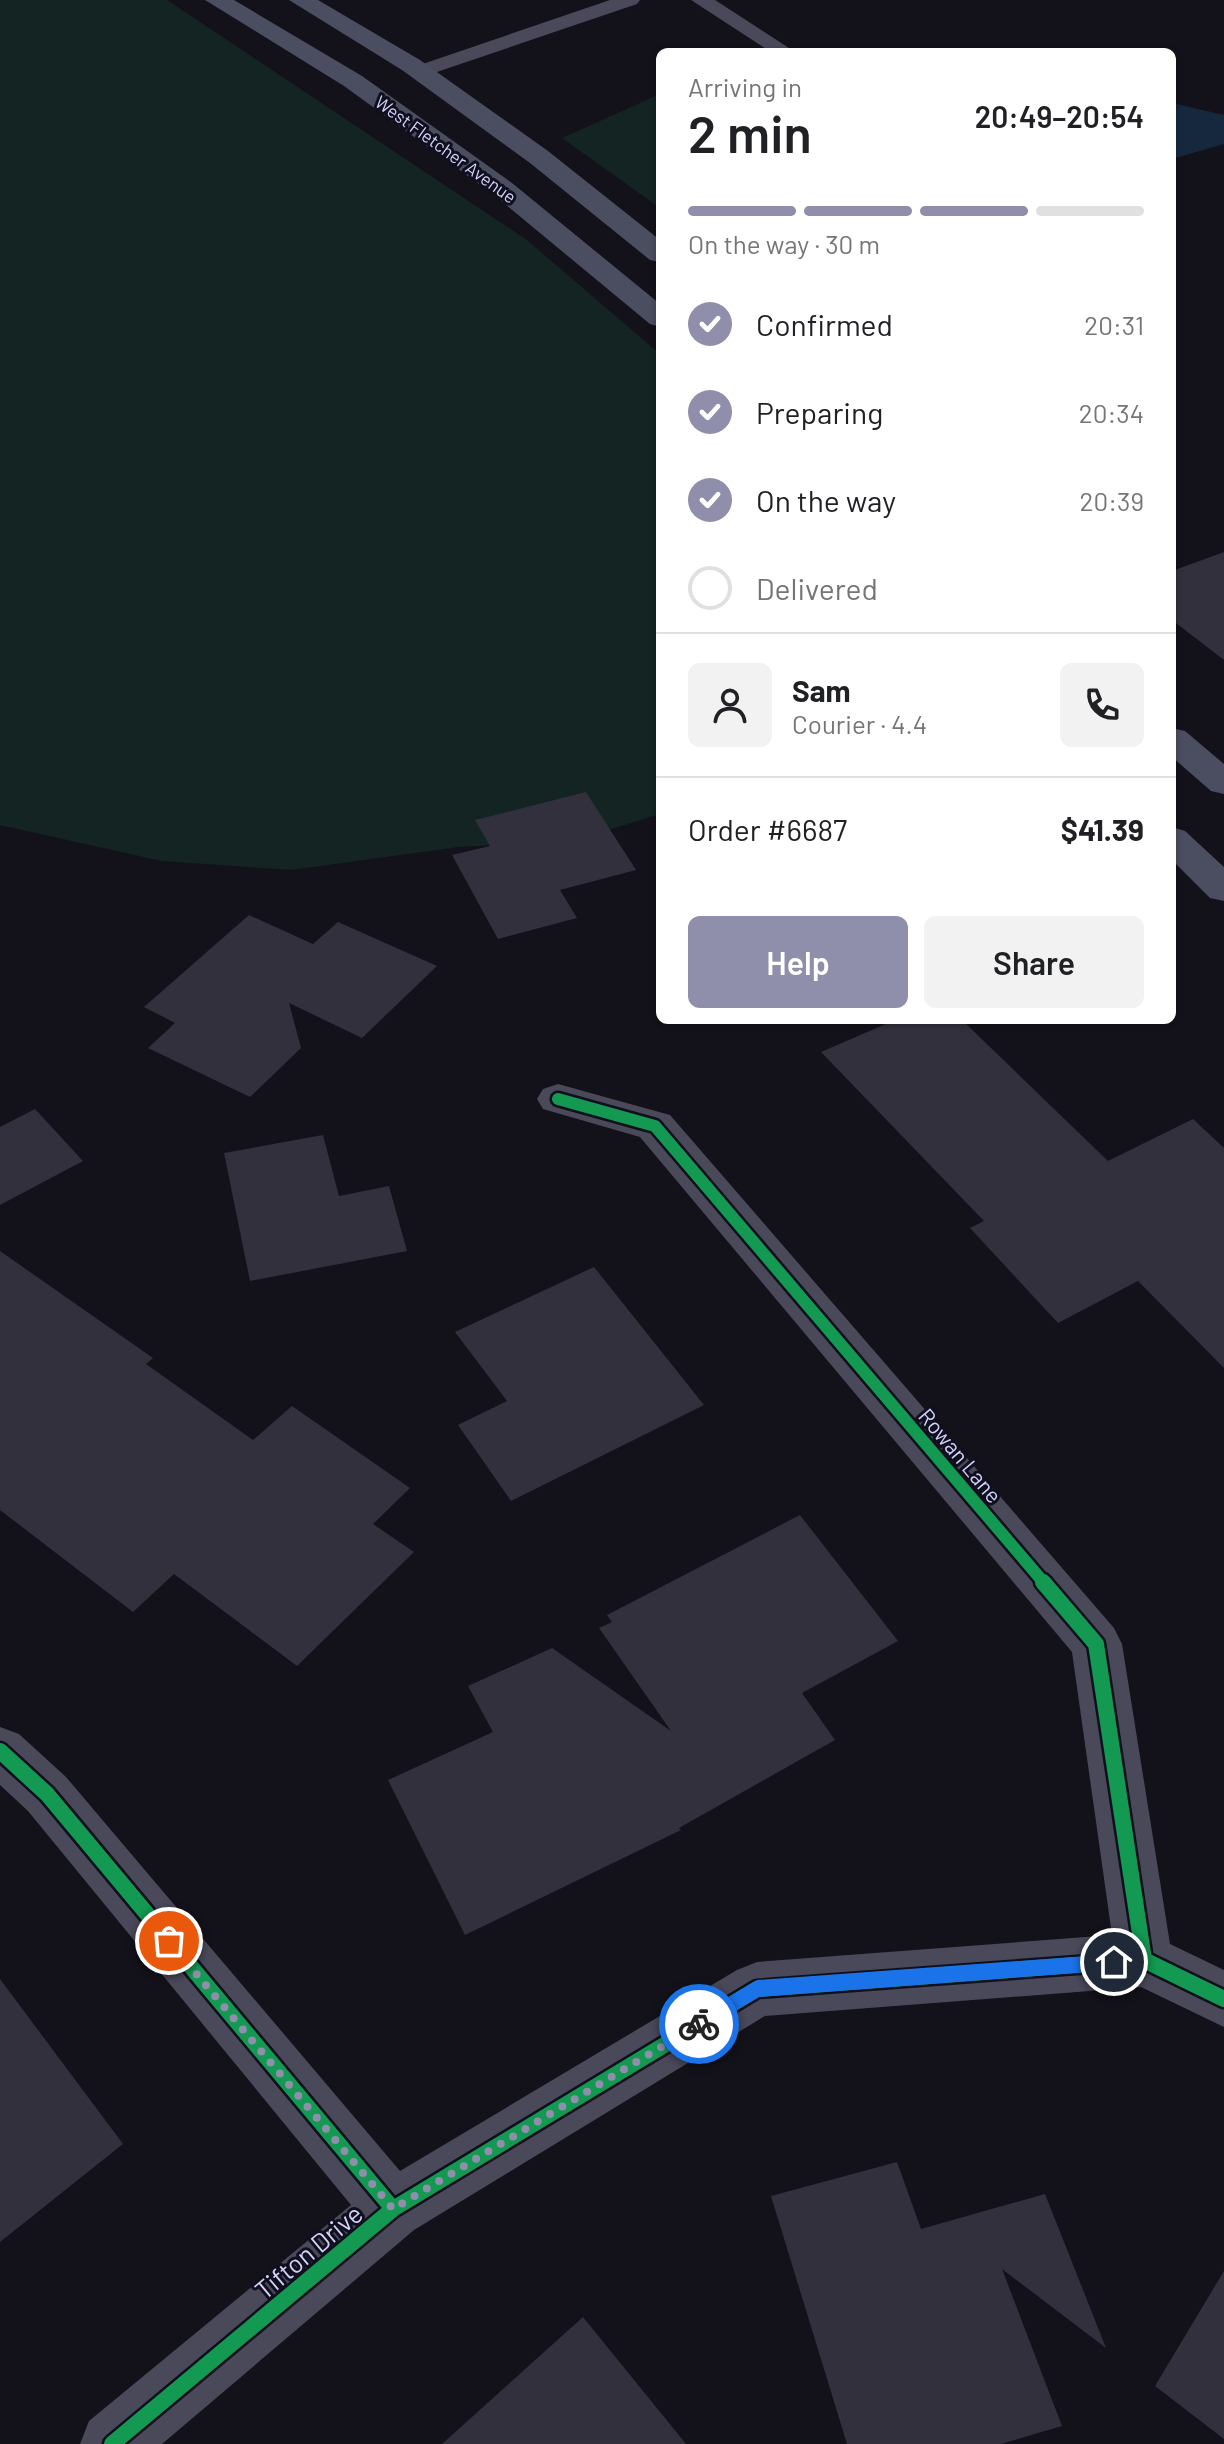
<!DOCTYPE html>
<meta charset="utf-8">
<style>
body{margin:0;font-family:Barlow,sans-serif;background:#f2f2f2;color:#202124;height:100vh;display:flex;flex-direction:column;font-size:30px;white-space:nowrap}
*{box-sizing:border-box;margin:0}
p{font-size:26px;color:#757577}
.icon{flex:none;width:44px;height:44px;fill:none;stroke:currentColor;stroke-width:2;stroke-linecap:round;stroke-linejoin:round}
.map{position:relative;flex:1;overflow:hidden}
.drawer{position:absolute;left:656px;top:48px;width:520px;height:976px;display:flex;flex-direction:column;background:#fff;border-radius:12px;box-shadow:0 2px 6px #0004}
.drawer>*{flex:none}
.pin{position:absolute;display:grid;place-items:center;width:68px;height:68px;color:#fff;margin:-34px;border:4px solid #fff;border-radius:50%;box-shadow:0 2px 8px #0007}
.courier{position:absolute;display:grid;place-items:center;width:80px;height:80px;margin:-40px;border:6px solid #1a73e8;border-radius:50%;background:#fff;color:#222;box-shadow:0 2px 10px #0007}
.headline em{font-style:normal;font-weight:600}
.headline div{display:flex;flex-direction:column-reverse}
.headline{display:flex;align-items:center;justify-content:space-between;height:136px;padding:0 32px}
h1{font-size:52px;font-weight:600;line-height:60px}
.bar{display:grid;grid-template-columns:repeat(4,1fr);gap:12px 8px;align-content:center;height:96px;padding:0 32px}
.bar i{height:10px;border-radius:6px;background:#e0e0e0}
.bar .current{background:#8f8eab}
.bar p{grid-column:span 4}
.line{display:flex;align-items:center;gap:20px;padding:0 32px;border-top:2px solid #e0e0e0}
.line div{flex:1}
.round{display:grid;place-items:center;flex:none;width:84px;height:84px;border-radius:12px;background:#f2f2f2}
ol{padding:0 32px;list-style:none}
li{display:flex;align-items:center;gap:24px;height:88px}
li p{margin-inline-start:auto}
li .icon{padding:8px;border-radius:50%;background:#8f8eab;color:#fff;stroke-width:4}
li:last-child{color:#757577}
li i{width:44px;height:44px;border:4px solid #e0e0e0;border-radius:50%}
.cta{display:flex;gap:16px;margin-top:auto;padding:16px 32px}
.cta a{flex:1;height:92px;border-radius:12px;background:#8f8eab;color:#fff;font-size:32px;font-weight:600;line-height:92px;text-align:center}
.cta a+a{background:#f2f2f2;color:#202124}
.map>svg:first-child{display:block}
.green{fill:#132423}
.water{fill:#15283e}
.building{fill:#31303c}
.lines{fill:none;stroke-linecap:round;stroke-linejoin:round}
.lane{fill:#49495a;fill-rule:evenodd}
.street{fill:#49495a;fill-rule:evenodd}
.secondary{fill:#4b4d60;fill-rule:evenodd}
.cycleway-far1-casing{stroke:#100f1e;stroke-width:17}
.cycleway-casing{stroke:#100f1e;stroke-width:21}
.cycleway-far1{stroke:#139951;stroke-width:12}
.cycleway{stroke:#139951;stroke-width:16}
.route{fill:#1a73e8}
.done{stroke:#8f8eab;stroke-width:8;stroke-dasharray:0 14.4}
.labels{text-anchor:middle;dominant-baseline:central;stroke-width:6;stroke-linejoin:round;paint-order:stroke}
.far-street-label{font-size:18px;fill:#d2d1f9;stroke:#100f1e}
.street-label{font-size:22px;fill:#d2d1f9;stroke:#100f1e}
.near-street-label{font-size:26px;fill:#d2d1f9;stroke:#100f1e}
</style>
<div class="map">
<svg width="1224" height="2444" viewBox="0 0 1224 2444">
<rect width="100%" height="100%" fill="#13121a"/>
<path class="green" d="M 0,0 L 167,0 L 527,240 L 660,354 L 660,814 L 573,841 L 459,847 L 291,870 L 162,861 L 0,825 Z
M 660,94 L 660,208 L 562,138 Z"/>
<path class="water" d="M 1172,103 L 1224,115 L 1224,144 L 1172,159 Z"/>
<path class="building" d="M 1224,552 L 1224,660 L 1172,620 L 1172,571 Z
M 586,792 L 636,870 L 560,890 L 577,918 L 498,939 L 452,855 L 490,846 L 475,820 Z
M 249,915 L 313,944 L 338,922 L 437,966 L 362,1038 L 289,1003 L 301,1048 L 250,1097 L 148,1048 L 175,1023 L 144,1007 Z
M 895,1020 L 962,1020 L 1108,1161 L 1193,1119 L 1224,1148 L 1224,1368 L 1138,1281 L 1058,1323 L 970,1228 L 984,1221 L 821,1052 Z
M 35,1109 L 83,1161 L 0,1205 L 0,1127 Z
M 323,1135 L 339,1196 L 389,1186 L 407,1251 L 250,1281 L 224,1153 Z
M 0,1251 L 153,1358 L 146,1364 L 253,1440 L 292,1406 L 410,1488 L 373,1524 L 414,1552 L 297,1666 L 174,1574 L 133,1612 L 0,1510 Z
M 594,1267 L 704,1405 L 511,1501 L 458,1425 L 507,1401 L 455,1332 Z
M 800,1515 L 898,1641 L 802,1693 L 835,1740 L 679,1828 L 681,1830 L 465,1935 L 388,1780 L 493,1732 L 468,1686 L 552,1648 L 671,1731 L 599,1628 L 612,1622 L 607,1615 Z
M 0,1979 L 123,2144 L 0,2242 Z
M 897,2162 L 921,2229 L 1045,2194 L 1106,2348 L 1002,2269 L 1062,2426 L 1001,2444 L 847,2444 L 771,2196 Z
M 1224,2271 L 1224,2439 L 1155,2386 Z
M 583,2317 L 686,2444 L 442,2444 Z"/>
<g class="lines">
<path class="lane" d="M 610,0 L 640,0 L 637,4 L 425,76 L 418,78 L 407,72 L 411,68 Z
M 691,0 L 715,0 L 795,52 L 771,52 Z"/>
<path class="street" d="M 558,1084 L 670,1115 L 1114,1628 L 1122,1644 L 1170,1944 L 1224,1970 L 1224,2027 L 1141,1987 L 765,2016 L 414,2230 L 162,2444 L 80,2444 L 89,2421 L 351,2205 L 28,1811 L 0,1785 L 0,1727 L 19,1734 L 66,1777 L 400,2171 L 737,1970 L 757,1962 L 1112,1935 L 1072,1652 L 640,1137 L 543,1109 L 537,1099 L 543,1089 Z"/>
<path class="secondary" d="M 205,0 L 234,0 L 362,76 L 512,183 L 660,304 L 660,327 L 650,324 L 494,195 L 344,86 Z
M 289,0 L 318,0 L 420,60 L 548,151 L 660,240 L 660,262 L 650,260 L 530,163 L 402,70 Z
M 1172,728 L 1185,731 L 1224,764 L 1224,794 L 1211,791 L 1172,757 Z
M 1172,827 L 1185,831 L 1224,867 L 1224,901 L 1210,898 L 1172,860 Z"/>
<g class="cycleway-far1-casing">
<path id="cycleway-far1" d="M 558,1099 L 655,1126 L 1045,1584"/>
</g>
<g class="cycleway-casing">
<path id="cycleway" d="M 1043,1582 L 1096,1644 L 1144,1960
M 0,1751 L 47,1794 L 393,2209
M 112,2444 L 393,2209 L 757,1989 L 1144,1960 L 1224,1999"/>
</g>
<use href="#cycleway-far1" class="cycleway-far1"/>
<use href="#cycleway" class="cycleway"/>
</g>
<path class="route" d="M 1114,1954 L 1122,1962 L 1114,1970 L 759,1997 L 699,2032 L 693,2030 L 690,2024 L 693,2018 L 757,1980 Z"/>
<g class="lines">
<path class="done" d="M 169,1941 L 393,2209 L 699,2024"/>
</g>
<g class="labels">
<g class="far-street-label">
<text transform="translate(446 149) rotate(36)">West Fletcher Avenue</text>
</g>
<g class="street-label">
<text transform="translate(961 1455) rotate(50)">Rowan Lane</text>
</g>
<g class="near-street-label">
<text transform="translate(308 2251) rotate(-40)">Tifton Drive</text>
</g>
</g>
</svg>
<div class="pin" style="left:169px;top:1941px;background:#ea580c"><svg class="icon" aria-label="bag" viewBox="0 0 24 24"><path d="M5 8h14l-1 12H6zM9 8a3 3 0 0 1 6 0"/></svg></div>
<div class="pin" style="left:1114px;top:1962px;background:#1f2937"><svg class="icon" aria-label="home" viewBox="0 0 24 24"><path d="M3 11l9-7 9 7M6 9v11h12V9"/></svg></div>
<div class="courier" style="left:699px;top:2024px"><svg class="icon" aria-label="bike" viewBox="0 0 24 24"><circle cx="6" cy="16" r="4"/><circle cx="18" cy="16" r="4"/><path d="M6 16l4-8h5l3 8M10 8l3 8H6M13 5h3"/></svg></div>
<section class="drawer">
<div class="headline"><div><h1>2 min</h1><p>Arriving in</p></div><em>20:49–20:54</em></div>
<div class="bar"><i class="current"></i><i class="current"></i><i class="current"></i><i></i><p>On the way · 30 m</p></div>
<ol>
<li><svg class="icon" aria-label="check" viewBox="0 0 24 24"><path d="M5 12l5 5 9-10"/></svg>Confirmed<p>20:31</p></li>
<li><svg class="icon" aria-label="check" viewBox="0 0 24 24"><path d="M5 12l5 5 9-10"/></svg>Preparing<p>20:34</p></li>
<li><svg class="icon" aria-label="check" viewBox="0 0 24 24"><path d="M5 12l5 5 9-10"/></svg>On the way<p>20:39</p></li>
<li><i></i>Delivered</li>
</ol>
<div class="line" style="height:144px"><a class="round"><svg class="icon" aria-label="person" viewBox="0 0 24 24"><circle cx="12" cy="8" r="4"/><path d="M4 21q1-7 8-7t8 7"/></svg></a><div><b>Sam</b><p>Courier · 4.4</p></div><a class="round"><svg class="icon" aria-label="phone" viewBox="0 0 24 24"><path d="M5 4h4l2 5-3 2q2 4 5 5l2-3 5 2v4C11 20 4 13 5 4z"/></svg></a></div>
<div class="line" style="height:104px"><div>Order #6687</div><b>$41.39</b></div>
<div class="cta"><a>Help</a><a>Share</a></div>
</section>
</div>
